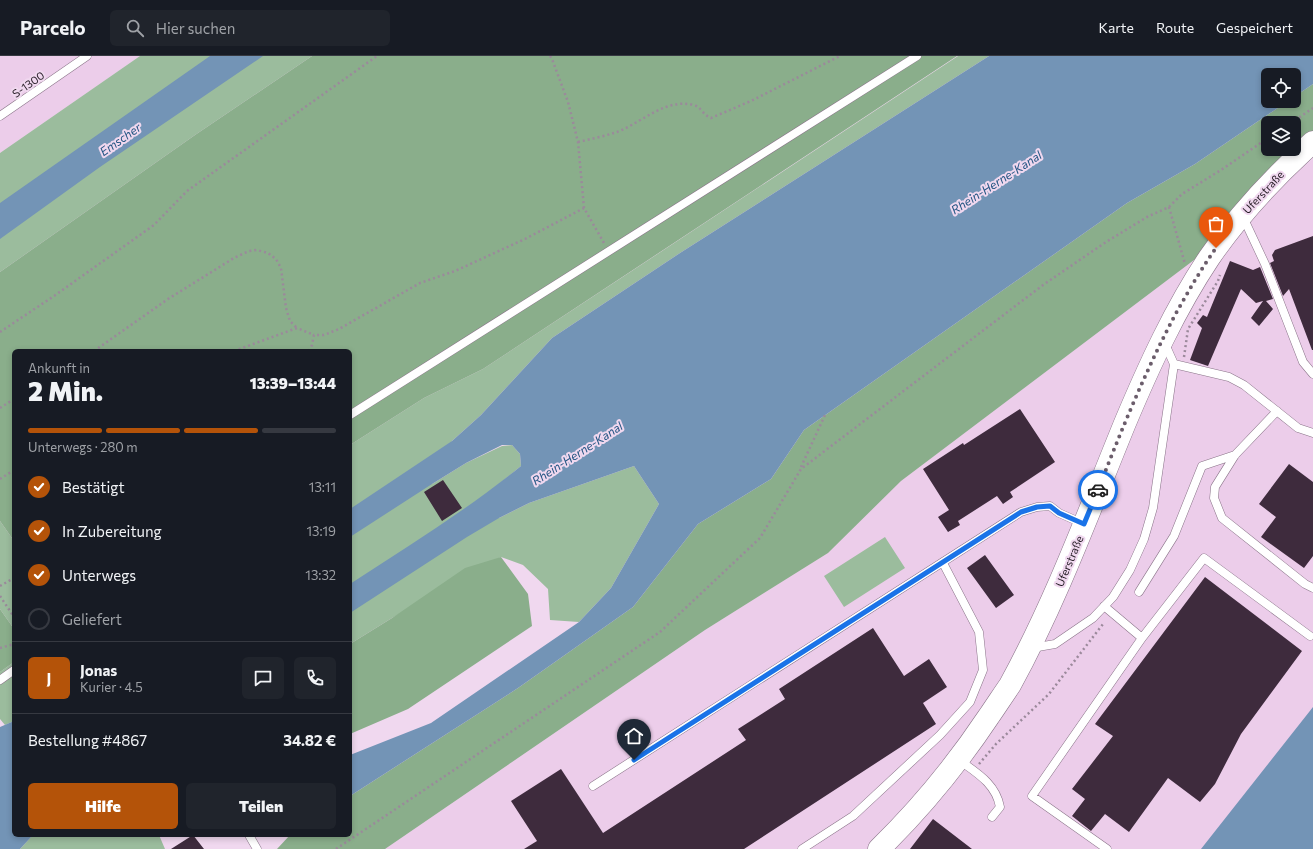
<!DOCTYPE html>
<html lang="de">
<meta charset="utf-8">
<style>
body{margin:0;font-family:Commissioner,sans-serif;background:#20242c;color:#f1f3f6;height:100vh;display:flex;flex-direction:column;font-size:15px;white-space:nowrap}
*{box-sizing:border-box;margin:0}
p{font-size:13px;color:#9ea1a6}
.icon{flex:none;width:22px;height:22px;fill:none;stroke:currentColor;stroke-width:2;stroke-linecap:round;stroke-linejoin:round}
.map{position:relative;flex:1;overflow:hidden}
.panel{position:absolute;left:12px;top:293px;width:340px;height:488px;display:flex;flex-direction:column;background:#171b24;border-radius:6px;box-shadow:0 2px 6px #0003}
.panel>*{flex:none}
.buttons{position:absolute;left:1261px;top:12px;display:grid;gap:8px}
.buttons a{display:grid;place-items:center;width:40px;height:40px;border-radius:6px;background:#171b24;box-shadow:0 2px 6px #0003;font-size:20px}
.pin{position:absolute;display:grid;place-items:center;width:34px;height:34px;color:#fff;margin:-41px -17px;border-radius:50% 50% 50% 0;rotate:-45deg;box-shadow:0 0 4px #0007}
.pin .icon{rotate:45deg}
.courier{position:absolute;display:grid;place-items:center;width:40px;height:40px;margin:-20px;border:3px solid #1a73e8;border-radius:50%;background:#fff;color:#222;box-shadow:0 1px 5px #0007}
.head em{font-style:normal;font-weight:800}
.head div{display:flex;flex-direction:column-reverse}
.head{display:flex;align-items:center;justify-content:space-between;height:68px;padding:0 16px}
h1{font-size:26px;font-weight:800;line-height:30px}
.bar{display:grid;grid-template-columns:repeat(4,1fr);gap:6px 4px;align-content:center;height:48px;padding:0 16px}
.bar i{height:5px;border-radius:3px;background:#363941}
.bar .active{background:#b45309}
.bar p{grid-column:span 4}
.line{display:flex;align-items:center;gap:10px;padding:0 16px;border-top:1px solid #363941}
.line div{flex:1}
.round{display:grid;place-items:center;flex:none;width:42px;height:42px;border-radius:6px;background:#20242c}
ol{padding:0 16px;list-style:none}
li{display:flex;align-items:center;gap:12px;height:44px}
li p{margin-inline-start:auto}
li .icon{padding:4px;border-radius:50%;background:#b45309;color:#fff;stroke-width:4}
li:last-child{color:#9ea1a6}
li i{width:22px;height:22px;border:2px solid #363941;border-radius:50%}
.primary-button{display:flex;gap:8px;margin-top:auto;padding:8px 16px}
.primary-button a{flex:1;height:46px;border-radius:6px;background:#b45309;color:#fff;font-size:16px;font-weight:800;line-height:46px;text-align:center}
.primary-button a+a{background:#20242c;color:#f1f3f6}
header{display:flex;align-items:center;gap:24px;box-sizing:border-box;height:56px;padding:0 20px;background:#171b24;border-bottom:1px solid #363941}
header strong{font-size:19px}
nav{display:flex;gap:22px;margin-inline-start:auto;font-size:14px}
.search{width:280px;height:36px;background:#20242c;display:flex;align-items:center;gap:10px;box-sizing:border-box;padding:0 14px;border-radius:6px;color:#9ea1a6;font-size:15px}
.map>svg:first-child{display:block}
.built{fill:#eccdea}
.green{fill:#9bbc9d}
.forest{fill:#8aae8b}
.water{fill:#7394b6}
.building{fill:#3e2b3d}
.lines{fill:none;stroke-linecap:round;stroke-linejoin:round}
.service-casing{stroke:#8a7489;stroke-width:9}
.secondary-casing{stroke:#8a7489;stroke-width:23}
.path{stroke:#9b899b;stroke-width:2.5;stroke-dasharray:2 3;stroke-linecap:butt}
.service{stroke:#fff;stroke-width:8}
.secondary{stroke:#fff;stroke-width:22}
.done{stroke:#6b5d6b;stroke-width:4;stroke-dasharray:0 7.2}
.route{stroke:#1a73e8;stroke-width:5}
.labels{text-anchor:middle;dominant-baseline:central;stroke-width:4;stroke-linejoin:round;paint-order:stroke}
.street-label{font-size:11px;fill:#241b24;stroke:#f0d8ef}
.water-label{font-size:12px;font-style:italic;fill:#235583;stroke:#f0d8ef}
</style>
<header>
<strong>Parcelo</strong>
<div class="search"><svg class="icon" aria-label="search" viewBox="0 0 24 24"><circle cx="10" cy="10" r="6"/><path d="M15 15l6 6"/></svg>Hier suchen</div>
<nav><a>Karte</a><a>Route</a><a>Gespeichert</a></nav>
</header>
<div class="map">
<svg width="1313" height="793" viewBox="0 0 1313 793">
<rect width="100%" height="100%" fill="#f0d8ef"/>
<path class="built" d="M 0,0 L 140,0 L 0,97 Z
M 1313,103 L 1313,793 L 385,793 L 705,574 L 828,497 L 901,425 L 1198,201 L 1280,130 Z"/>
<path class="green" d="M 140,0 L 312,0 L 195,79 L 0,216 L 0,97 Z
M 958,0 L 989,0 L 680,197 L 552,282 L 481,359 L 452,385 L 432,428 L 466,407 L 502,390 L 512,389 L 520,398 L 521,410 L 488,437 L 454,461 L 499,462 L 529,447 L 634,410 L 659,448 L 611,532 L 579,566 L 550,564 L 548,533 L 523,509 L 501,501 L 392,562 L 350,588 L 350,389 L 424,342 L 483,313 Z
M 0,465 L 14,485 L 14,573 L 0,553 Z
M 885,481 L 905,512 L 844,551 L 824,520 Z
M 14,606 L 14,665 L 5,669 L 0,663 L 0,616 Z
M 33,779 L 159,779 L 165,793 L 20,793 Z"/>
<path class="forest" d="M 312,0 L 957,0 L 483,313 L 424,342 L 350,389 L 350,295 L 14,295 L 14,485 L 0,465 L 0,216 L 195,79 Z
M 1313,28 L 1313,76 L 1294,92 L 1294,67 L 1268,67 L 1268,93 L 1293,93 L 1264,118 L 1198,201 L 901,425 L 828,497 L 705,574 L 385,793 L 277,793 L 290,779 L 350,779 L 350,740 L 518,632 L 633,551 L 698,468 L 771,423 L 804,374 L 1127,147 L 1195,108 L 1288,45 L 1294,45 L 1294,41 Z
M 501,501 L 528,538 L 532,570 L 408,653 L 350,678 L 350,588 L 392,562 L 465,512 Z
M 0,553 L 14,573 L 14,606 L 0,616 Z"/>
<path class="water" d="M 210,0 L 263,0 L 100,111 L 0,183 L 0,147 Z
M 989,0 L 1313,0 L 1313,28 L 1294,41 L 1294,19 L 1268,19 L 1268,45 L 1288,45 L 1195,108 L 1127,147 L 804,374 L 771,423 L 698,468 L 633,551 L 518,632 L 350,740 L 350,699 L 431,667 L 579,566 L 611,532 L 659,448 L 634,410 L 529,447 L 499,462 L 467,481 L 350,557 L 350,528 C 408,490 467,454 521,410 L 520,398 L 512,389 L 502,389 L 466,407 L 432,428 L 350,481 L 350,453 L 452,385 L 481,359 L 552,282 L 680,197 Z
M 1313,651 L 1313,793 L 1201,793 Z
M 14,665 L 14,779 L 33,779 L 20,793 L 0,793 L 0,671 Z"/>
<path class="building" d="M 1313,180 L 1313,294 L 1312,294 L 1289,233 L 1283,240 L 1270,207 L 1274,205 L 1272,199 L 1275,194 Z
M 1230,205 L 1253,214 L 1260,211 L 1273,243 L 1266,245 L 1273,253 L 1259,270 L 1251,262 L 1263,245 L 1256,247 L 1241,233 L 1208,310 L 1190,304 L 1202,272 L 1197,267 L 1203,259 L 1207,261 Z
M 1020,353 L 1055,406 L 1010,436 L 1013,441 L 1003,448 L 997,440 L 958,465 L 960,469 L 948,476 L 938,461 L 949,454 L 923,413 L 963,387 L 964,389 Z
M 1289,408 L 1313,426 L 1313,500 L 1304,512 L 1261,481 L 1276,461 L 1259,448 Z
M 443,424 L 462,452 L 442,465 L 424,436 Z
M 985,499 L 1014,539 L 996,552 L 967,512 Z
M 1205,521 L 1302,595 L 1241,678 L 1215,728 L 1200,746 L 1168,722 L 1129,776 L 1105,758 L 1091,775 L 1072,760 L 1085,743 L 1072,733 L 1113,680 L 1095,668 Z
M 873,572 L 904,620 L 929,603 L 947,631 L 923,647 L 936,668 L 744,793 L 524,793 L 537,785 L 511,745 L 561,713 L 603,777 L 746,684 L 738,673 L 785,643 L 779,633 Z
M 933,763 L 972,793 L 910,793 Z
M 193,779 L 204,793 L 171,793 Z"/>
<g class="lines">
<g class="service-casing">
<path id="service" d="M 0,60 L 87,0
M 1243,161 L 1265,208 L 1303,306 L 1313,318
M 1174,308 L 1229,321 L 1244,329 L 1298,372 L 1313,377
M 1277,355 L 1235,399 L 1215,431 L 1214,442 L 1222,462 L 1305,528 L 1313,532
M 350,359 L 917,0
M 1139,536 L 1174,480 L 1202,410 L 1235,399
M 1104,550 L 1142,582 L 1204,502 L 1310,580
M 1032,592 L 1055,588 L 1093,562 L 1113,541 L 1130,514 L 1144,483 L 1153,452 L 1174,308 L 1165,288
M 0,624 L 14,614
M 959,704 C 977,717 996,728 1000,751 L 992,761
M 593,730 L 1021,456 L 1037,451 L 1050,450 L 1059,457 L 1084,468
M 249,779 L 257,793
M 802,793 L 853,760 L 940,679 L 970,646 L 983,614 L 979,576 L 943,507
M 1107,793 L 1032,740 L 1142,582"/>
</g>
<g class="secondary-casing">
<path id="secondary" d="M 879,793 C 920,753 957,708 989,660 C 996,650 1003,639 1010,629 C 1056,545 1089,455 1125,367 C 1149,310 1175,253 1209,202 C 1239,158 1274,121 1313,86"/>
</g>
<path class="path" d="M 550,0 L 552,3 L 568,46 L 578,86 L 584,152
M 1291,67 L 1313,52
M 578,86 C 591,83 605,80 617,76 C 643,66 665,42 694,49 C 701,51 703,59 711,62 L 751,45 L 840,0
M 1169,151 L 1185,208
M 0,276 L 54,240 L 154,169 L 187,135 L 377,0
M 94,295 L 168,243 L 234,202 L 249,195 L 257,194 L 268,197 L 276,203 L 281,212 L 286,252 L 290,265 L 297,272
M 234,295 L 297,272 L 314,279
M 309,295 L 312,289 L 314,279 L 324,279 L 339,273 L 420,227 L 455,215 L 525,183 L 584,152 L 604,187
M 1184,301 L 1188,273 L 1218,225 L 1220,219
M 0,352 L 14,343
M 801,411 L 825,359
M 0,423 L 14,414
M 0,530 L 14,522
M 0,540 L 14,561
M 0,592 L 14,588
M 979,708 L 996,688 L 1049,638 L 1103,568
M 336,793 L 660,576 L 760,482 L 801,413 L 1043,229 L 1106,186 L 1147,161 L 1169,151 L 1182,138 L 1221,114 L 1268,82"/>
<use href="#service" class="service"/>
<use href="#secondary" class="secondary"/>
</g>
<g class="lines">
<path class="done" d="M 1098,434 C 1121,375 1145,316 1175,259 C 1188,236 1201,213 1216,192"/>
<path class="route" d="M 634,704 L 1021,456 L 1037,451 L 1050,450 L 1059,457 L 1084,468 L 1098,434"/>
</g>
<g class="labels">
<g class="street-label">
<text transform="translate(28 28) rotate(-35)">S-1300</text>
<text transform="translate(1263 136) rotate(-47)">Uferstraße</text>
<text transform="translate(1069 505) rotate(-67)">Uferstraße</text>
</g>
<g class="water-label">
<text transform="translate(120 83) rotate(-35)">Emscher</text>
<text transform="translate(996 126) rotate(-33)">Rhein-Herne-Kanal</text>
<text transform="translate(577 397) rotate(-33)">Rhein-Herne-Kanal</text>
</g>
</g>
</svg>
<div class="buttons">
<a><svg class="icon" aria-label="locate" viewBox="0 0 24 24"><circle cx="12" cy="12" r="6"/><path d="M12 2v4M12 18v4M2 12h4M18 12h4"/></svg></a>
<a><svg class="icon" aria-label="layers" viewBox="0 0 24 24"><path d="M12 4l9 5-9 5-9-5zM3 14l9 5 9-5"/></svg></a>
</div>
<div class="pin" style="left:1216px;top:192px;background:#ea580c"><svg class="icon" aria-label="bag" viewBox="0 0 24 24"><path d="M5 8h14l-1 12H6zM9 8a3 3 0 0 1 6 0"/></svg></div>
<div class="pin" style="left:634px;top:704px;background:#1f2937"><svg class="icon" aria-label="home" viewBox="0 0 24 24"><path d="M3 11l9-7 9 7M6 9v11h12V9"/></svg></div>
<div class="courier" style="left:1098px;top:434px"><svg class="icon" aria-label="car" viewBox="0 0 24 24"><path d="M5 17H2v-5l4-1 3-4h7l3 4 3 1v5h-3M9 17h6M6 11h13"/><circle cx="7" cy="17" r="2"/><circle cx="17" cy="17" r="2"/></svg></div>
<section class="panel">
<div class="head"><div><h1>2 Min.</h1><p>Ankunft in</p></div><em>13:39–13:44</em></div>
<div class="bar"><i class="active"></i><i class="active"></i><i class="active"></i><i></i><p>Unterwegs · 280 m</p></div>
<ol>
<li><svg class="icon" aria-label="check" viewBox="0 0 24 24"><path d="M5 12l5 5 9-10"/></svg>Bestätigt<p>13:11</p></li>
<li><svg class="icon" aria-label="check" viewBox="0 0 24 24"><path d="M5 12l5 5 9-10"/></svg>In Zubereitung<p>13:19</p></li>
<li><svg class="icon" aria-label="check" viewBox="0 0 24 24"><path d="M5 12l5 5 9-10"/></svg>Unterwegs<p>13:32</p></li>
<li><i></i>Geliefert</li>
</ol>
<div class="line" style="height:72px"><b class="round" style="background:#b45309;color:#fff">J</b><div><b>Jonas</b><p>Kurier · 4.5</p></div><a class="round"><svg class="icon" aria-label="chat" viewBox="0 0 24 24"><path d="M4 5h16v11H9l-5 4z"/></svg></a><a class="round"><svg class="icon" aria-label="phone" viewBox="0 0 24 24"><path d="M5 4h4l2 5-3 2q2 4 5 5l2-3 5 2v4C11 20 4 13 5 4z"/></svg></a></div>
<div class="line" style="height:52px"><div>Bestellung #4867</div><b>34.82 €</b></div>
<div class="primary-button"><a>Hilfe</a><a>Teilen</a></div>
</section>
</div>
